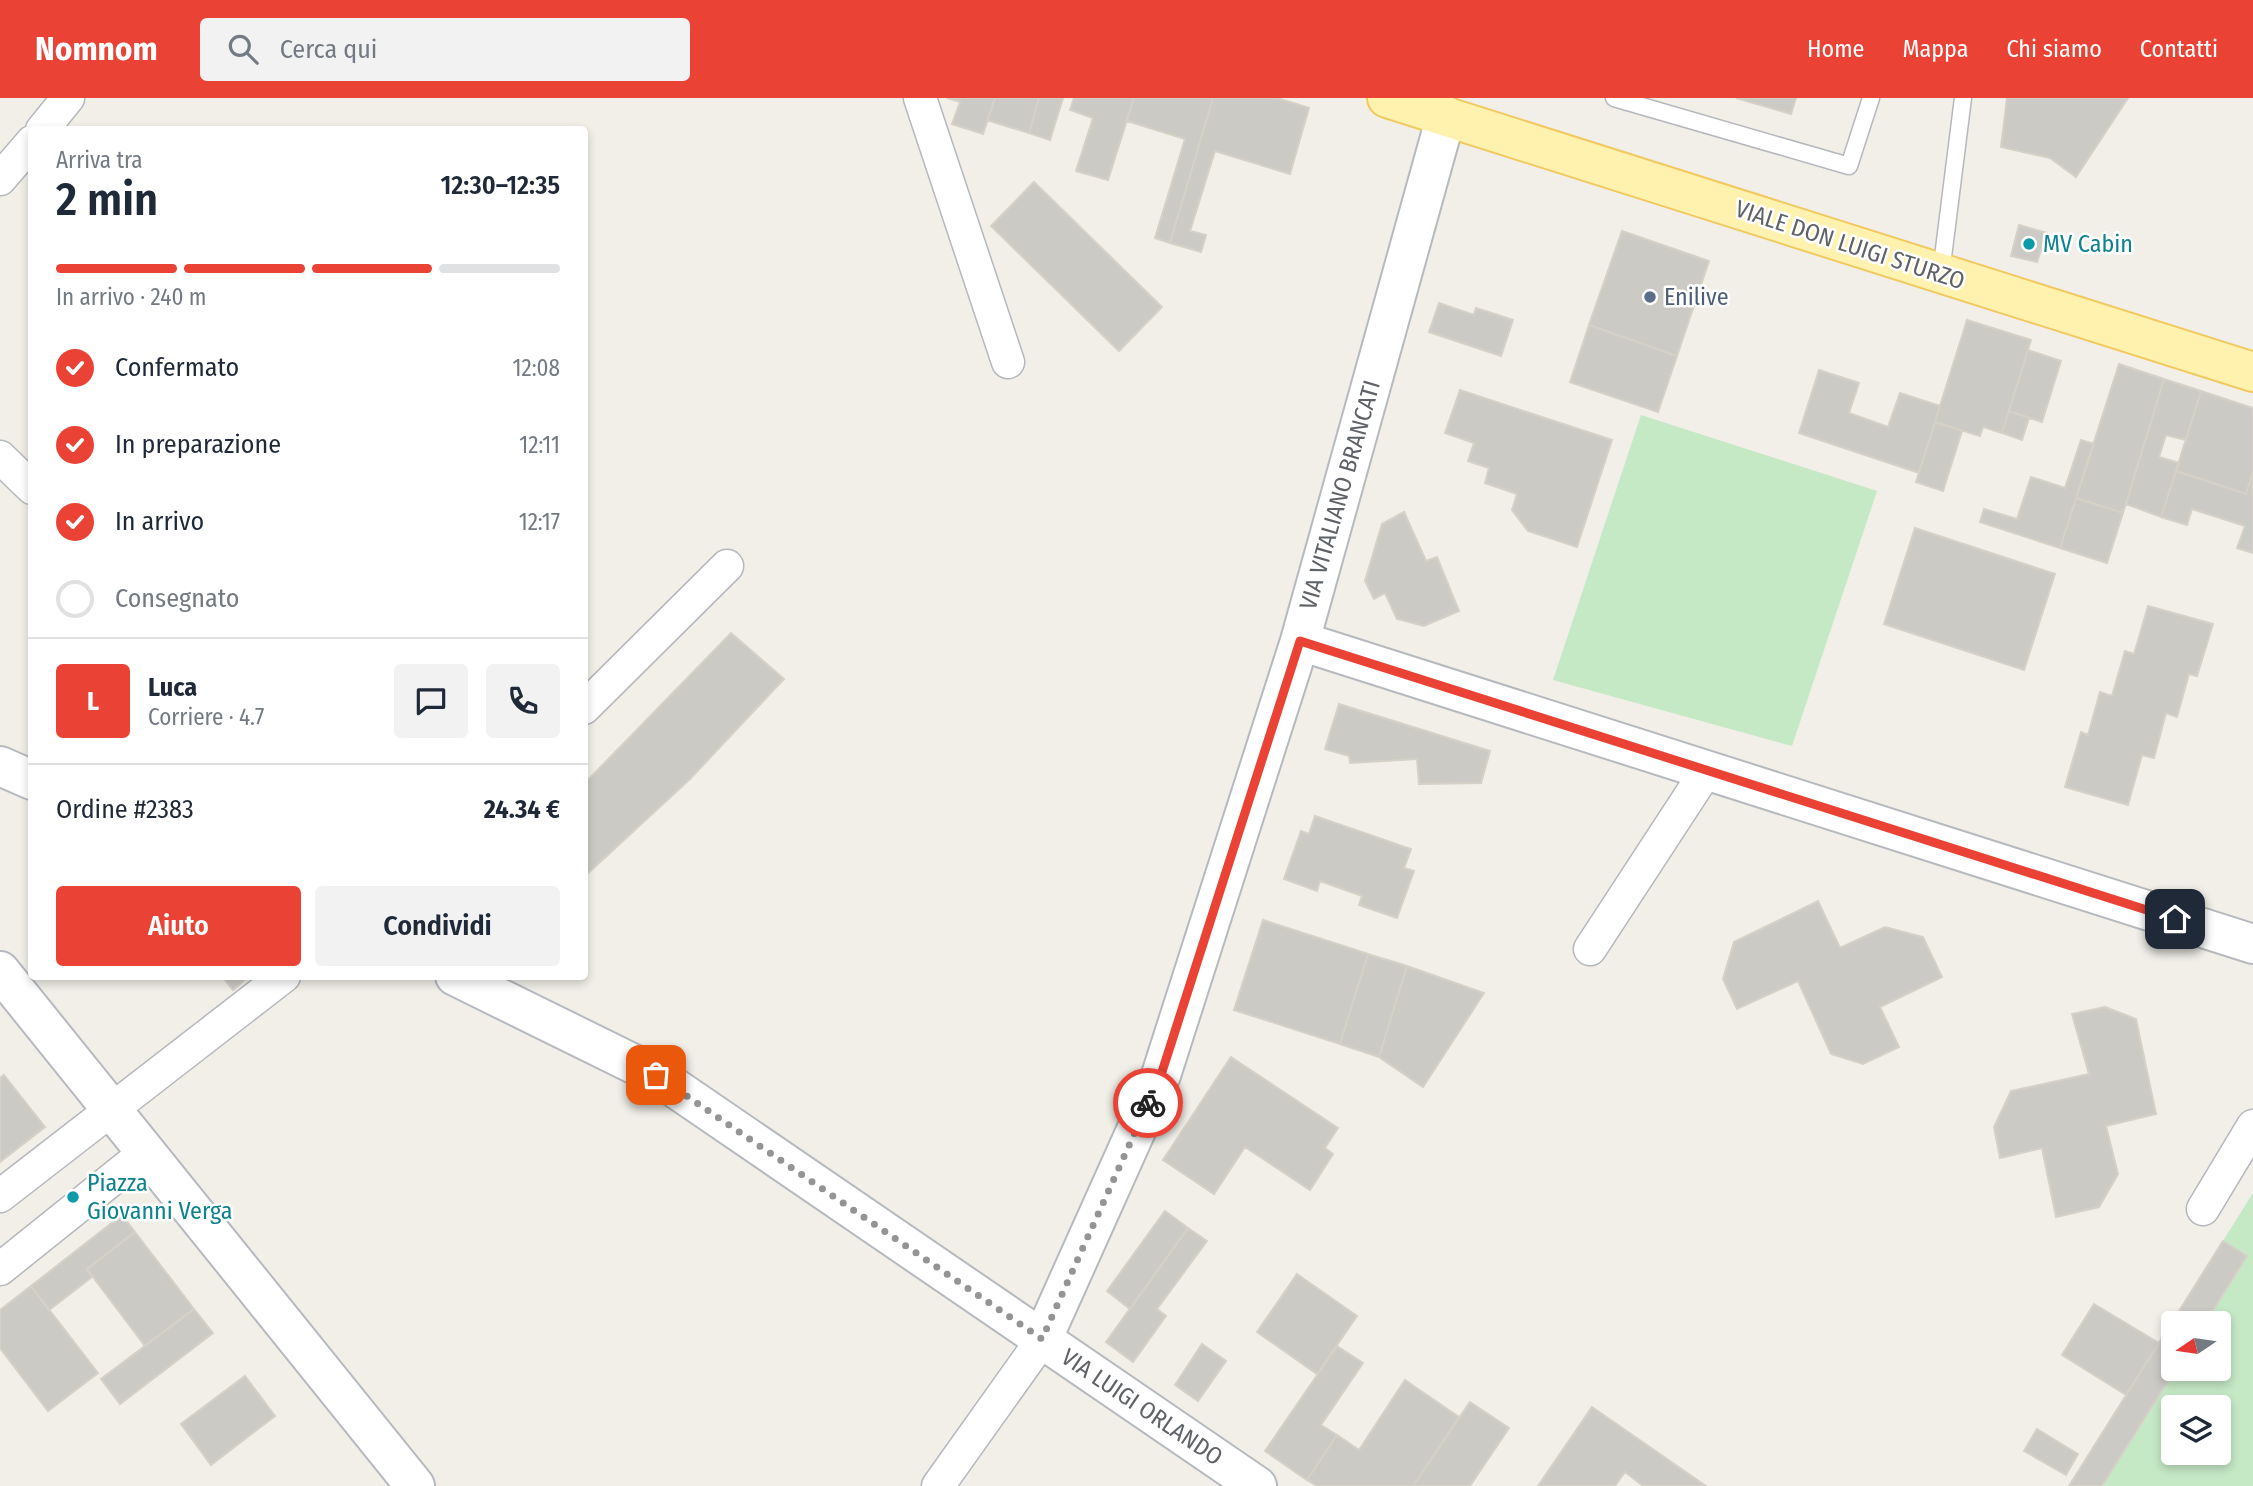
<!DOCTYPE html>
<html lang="it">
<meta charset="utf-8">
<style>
body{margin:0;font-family:"Fira Sans Condensed",sans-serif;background:#f2f2f3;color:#1f2937;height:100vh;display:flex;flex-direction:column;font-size:26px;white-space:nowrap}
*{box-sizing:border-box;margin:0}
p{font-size:23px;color:#747a83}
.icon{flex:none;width:38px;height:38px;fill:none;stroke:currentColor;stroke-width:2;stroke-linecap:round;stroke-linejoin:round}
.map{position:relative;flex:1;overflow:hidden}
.side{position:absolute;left:28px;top:28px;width:560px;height:854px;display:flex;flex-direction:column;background:#fff;border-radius:7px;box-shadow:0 4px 10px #0003}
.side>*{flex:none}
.needle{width:46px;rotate:257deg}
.fabs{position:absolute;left:2161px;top:1213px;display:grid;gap:14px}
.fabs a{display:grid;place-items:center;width:70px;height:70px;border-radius:7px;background:#fff;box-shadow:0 4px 10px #0003;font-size:35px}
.pin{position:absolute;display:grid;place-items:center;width:60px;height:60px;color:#fff;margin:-30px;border-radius:14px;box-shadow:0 4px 10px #0006}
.courier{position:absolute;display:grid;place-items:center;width:70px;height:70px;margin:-35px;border:5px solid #ea4335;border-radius:50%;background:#fff;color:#222;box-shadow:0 2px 9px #0007}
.overview em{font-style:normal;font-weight:600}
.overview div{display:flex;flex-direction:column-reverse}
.overview{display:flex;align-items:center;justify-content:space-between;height:119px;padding:0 28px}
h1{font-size:46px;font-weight:600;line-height:52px}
.bar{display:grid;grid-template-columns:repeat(4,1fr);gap:10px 7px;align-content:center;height:84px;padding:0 28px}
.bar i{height:9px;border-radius:5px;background:#e0e1e3}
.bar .active{background:#ea4335}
.bar p{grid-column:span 4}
.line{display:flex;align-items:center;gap:18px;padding:0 28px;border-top:2px solid #e0e1e3}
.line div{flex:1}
.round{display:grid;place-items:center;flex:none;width:74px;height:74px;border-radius:7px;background:#f2f2f3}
ol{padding:0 28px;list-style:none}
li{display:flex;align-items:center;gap:21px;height:77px}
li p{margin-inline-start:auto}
li .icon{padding:7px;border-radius:50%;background:#ea4335;color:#fff;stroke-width:4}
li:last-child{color:#747a83}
li i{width:38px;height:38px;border:4px solid #e0e1e3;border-radius:50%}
.button{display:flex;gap:14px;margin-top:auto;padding:14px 28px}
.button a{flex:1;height:80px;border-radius:7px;background:#ea4335;color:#fff;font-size:28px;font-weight:600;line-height:80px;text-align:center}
.button a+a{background:#f2f2f3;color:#1f2937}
header{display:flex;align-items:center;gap:42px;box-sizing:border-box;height:98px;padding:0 35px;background:#ea4335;color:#fff}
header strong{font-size:33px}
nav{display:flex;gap:38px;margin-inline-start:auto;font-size:24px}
.search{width:490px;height:63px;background:#f2f2f3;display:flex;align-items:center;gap:18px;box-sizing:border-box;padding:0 24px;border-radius:7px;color:#747a83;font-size:26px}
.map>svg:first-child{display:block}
.green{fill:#c5e8c5;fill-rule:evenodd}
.building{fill:#cccac5;stroke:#d6d1c6;stroke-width:2}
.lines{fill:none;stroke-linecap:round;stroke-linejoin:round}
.lane-casing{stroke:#b5b8bc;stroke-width:19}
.street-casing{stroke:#b5b8bc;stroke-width:35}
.secondary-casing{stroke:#b6babf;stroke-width:42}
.primary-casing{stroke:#f2c960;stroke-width:42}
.lane{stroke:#fff;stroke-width:16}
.street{stroke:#fff;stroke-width:32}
.secondary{stroke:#fff;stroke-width:38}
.primary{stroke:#fff2af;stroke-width:38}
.done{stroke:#929495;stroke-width:7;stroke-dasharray:0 12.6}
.route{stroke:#ea4335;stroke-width:9}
.culture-dot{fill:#0f9aa8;stroke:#fff;stroke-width:2.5}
.service-dot{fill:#5c6f8a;stroke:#fff;stroke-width:2.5}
.labels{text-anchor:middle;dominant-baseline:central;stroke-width:5;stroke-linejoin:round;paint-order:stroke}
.culture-label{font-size:24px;fill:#0d838f;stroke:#fff;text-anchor:start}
.street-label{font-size:24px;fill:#5f6368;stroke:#fff}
.service-label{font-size:24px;fill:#4e5e75;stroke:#fff;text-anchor:start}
</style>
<header>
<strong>Nomnom</strong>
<div class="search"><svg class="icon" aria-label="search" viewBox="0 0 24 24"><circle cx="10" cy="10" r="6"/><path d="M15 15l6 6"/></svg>Cerca qui</div>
<nav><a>Home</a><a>Mappa</a><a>Chi siamo</a><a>Contatti</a></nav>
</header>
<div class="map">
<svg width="2253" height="1388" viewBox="0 0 2253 1388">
<rect width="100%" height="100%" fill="#f1efe8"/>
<path class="green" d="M 1641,317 L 1877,393 L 1792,648 L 1553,582 Z
M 2253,1095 L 2253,1388 L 2069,1388 ZM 2174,1225 L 2219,1225 L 2219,1270 L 2174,1270 ZM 2174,1309 L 2219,1309 L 2219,1354 L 2174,1354 Z"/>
<path class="building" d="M 947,0 L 995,0 L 983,36 L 952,26 L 960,4 Z
M 995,0 L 1039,0 L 1029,35 L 987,22 Z
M 1039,0 L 1063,0 L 1050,42 L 1029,35 Z
M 1074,0 L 1134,0 L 1108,82 L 1076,73 L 1093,20 L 1070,12 Z
M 1134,0 L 1213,0 L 1170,145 L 1155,140 L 1185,41 L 1127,23 Z
M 1213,0 L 1277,0 L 1309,10 L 1290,76 L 1215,53 L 1190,133 L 1206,137 L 1201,154 L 1170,145 Z
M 1736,0 L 1796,0 L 1791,16 Z
M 2007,0 L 2128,0 L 2076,79 L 2050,60 L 2001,49 Z
M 1034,84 L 1162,209 L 1119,253 L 991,128 Z
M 2019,127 L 2047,135 L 2037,164 L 2011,158 Z
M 1622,133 L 1709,163 L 1677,258 L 1589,227 Z
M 1439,205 L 1474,217 L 1476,210 L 1513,222 L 1501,258 L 1429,234 Z
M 1967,222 L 2031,242 L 2002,335 L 1983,329 L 1980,338 L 1935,324 Z
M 1589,227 L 1677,258 L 1658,314 L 1570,284 Z
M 2028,252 L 2061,263 L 2042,324 L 2009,313 Z
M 2119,266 L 2164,281 L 2123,415 L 2076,400 Z
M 1819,272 L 1859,285 L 1849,315 L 1888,329 L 1900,295 L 1940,308 L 1919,375 L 1799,335 Z
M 2164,281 L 2201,293 L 2186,342 L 2166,337 L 2159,359 L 2179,365 L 2161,419 L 2126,406 Z
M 1460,292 L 1612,342 L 1577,449 L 1528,433 L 1512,412 L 1517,396 L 1485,385 L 1489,370 L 1468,363 L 1474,345 L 1445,335 Z
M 2201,293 L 2253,310 L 2253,374 L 2246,396 L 2176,373 Z
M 2009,313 L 2029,320 L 2022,342 L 2002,335 Z
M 1935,324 L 1962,333 L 1943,393 L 1916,384 Z
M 2081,342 L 2094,346 L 2060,450 L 1980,424 L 1984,411 L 2017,421 L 2031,379 L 2065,390 Z
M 2176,373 L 2246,396 L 2253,374 L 2253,455 L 2237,450 L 2245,428 L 2192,411 L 2187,427 L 2161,419 Z
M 2076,400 L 2123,415 L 2107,465 L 2060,450 Z
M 1404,414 L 1426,463 L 1437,459 L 1459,513 L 1424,528 L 1397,521 L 1385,495 L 1374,501 L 1365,483 L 1382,426 Z
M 1915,430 L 2055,476 L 2024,572 L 1884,526 Z
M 2148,508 L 2213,526 L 2197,578 L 2189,576 L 2177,619 L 2166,615 L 2154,660 L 2142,657 L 2128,707 L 2065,689 L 2081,634 L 2088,637 L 2100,594 L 2112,598 L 2125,553 L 2134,556 Z
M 731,535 L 784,581 L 690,681 L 584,779 L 584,686 Z
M 1339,606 L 1490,653 L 1481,685 L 1419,686 L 1417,661 L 1350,665 L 1349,658 L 1325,651 Z
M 1315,718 L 1411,751 L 1404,770 L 1414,773 L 1397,820 L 1359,807 L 1362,798 L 1320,783 L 1317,793 L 1284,781 L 1301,733 L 1309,736 Z
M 1818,803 L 1840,850 L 1885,829 L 1923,839 L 1942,879 L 1880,909 L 1899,949 L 1863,966 L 1831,956 L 1798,883 L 1737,911 L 1723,881 L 1734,844 Z
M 1263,822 L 1368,856 L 1340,946 L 1234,912 Z
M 1368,856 L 1407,868 L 1379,959 L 1340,946 Z
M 1407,868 L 1484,895 L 1423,989 L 1379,959 Z
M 222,878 L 249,878 L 233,892 Z
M 2105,909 L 2136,921 L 2156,1016 L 2106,1028 L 2118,1076 L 2099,1109 L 2056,1119 L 2042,1050 L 2000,1060 L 1994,1029 L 2011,993 L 2089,976 L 2072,916 Z
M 1231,959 L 1338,1030 L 1325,1050 L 1333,1056 L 1310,1092 L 1245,1049 L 1214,1096 L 1163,1062 Z
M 4,977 L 45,1029 L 0,1064 L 0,980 Z
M 1165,1113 L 1188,1130 L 1130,1211 L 1107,1193 Z
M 122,1117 L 135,1134 L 87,1171 L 92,1179 L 49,1212 L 31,1188 Z
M 1188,1130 L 1207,1143 L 1157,1211 L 1166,1218 L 1133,1264 L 1106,1244 Z
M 135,1134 L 194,1211 L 145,1248 L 87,1171 Z
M 2223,1143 L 2247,1158 L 2205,1225 L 2174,1225 L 2174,1270 L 2176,1270 L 2102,1388 L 2069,1388 Z
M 1297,1176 L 1357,1218 L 1317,1276 L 1257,1234 Z
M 31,1188 L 98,1275 L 48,1313 L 0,1250 L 0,1212 Z
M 2094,1206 L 2159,1245 L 2126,1297 L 2062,1257 Z
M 194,1211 L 213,1235 L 120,1306 L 101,1281 Z
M 1202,1246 L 1226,1263 L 1198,1303 L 1175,1287 Z
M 1337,1248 L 1363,1265 L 1321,1327 L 1337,1337 L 1307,1382 L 1265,1353 Z
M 245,1278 L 275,1318 L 211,1367 L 181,1326 Z
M 1405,1282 L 1459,1319 L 1413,1388 L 1317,1388 L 1307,1382 L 1337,1337 L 1359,1352 Z
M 1470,1304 L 1509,1330 L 1470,1388 L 1413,1388 Z
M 1592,1309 L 1706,1388 L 1643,1388 L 1625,1374 L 1615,1388 L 1538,1388 Z
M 2037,1331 L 2078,1356 L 2066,1377 L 2024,1353 Z"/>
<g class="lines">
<g class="lane-casing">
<path id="lane" d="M 1614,0 L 1849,68 L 1871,0
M 1941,175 L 1963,0"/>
</g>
<g class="street-casing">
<path id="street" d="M 920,0 L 1008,264
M 42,32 L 68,0
M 0,81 L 32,44
M 0,359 L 32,390
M 584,610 L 727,468
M 1590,851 L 1707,672
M 0,1098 L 284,878
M 2203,1111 L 2253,1028
M 0,1171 L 146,1054
M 938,1388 L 1042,1242"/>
</g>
<g class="secondary-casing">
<path id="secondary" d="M 1300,543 L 2253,846
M 0,668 L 32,682
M 0,873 L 415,1388
M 455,878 L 656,977 L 1257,1388
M 1042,1242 L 1161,977 L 1300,543 L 1446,18"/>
</g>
<g class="primary-casing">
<path id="primary" d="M 1387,0 L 2253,274"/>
</g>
<use href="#lane" class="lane"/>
<use href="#street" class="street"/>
<use href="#secondary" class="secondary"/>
<use href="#primary" class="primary"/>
</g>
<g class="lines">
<path class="done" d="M 656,977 L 1042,1241 L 1148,1005"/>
<path class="route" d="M 1148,1005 L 1161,977 L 1300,543 L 2175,821"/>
</g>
<g class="culture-dot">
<circle cx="2029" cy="146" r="7"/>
<circle cx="73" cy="1099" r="7"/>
</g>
<circle class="service-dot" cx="1650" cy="199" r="7"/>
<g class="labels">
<g class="culture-label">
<text x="2043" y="146">MV Cabin</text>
<text x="87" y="1085">Piazza<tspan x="87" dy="28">Giovanni Verga</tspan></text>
</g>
<g class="street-label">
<text transform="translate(1850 147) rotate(18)">VIALE DON LUIGI STURZO</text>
<text transform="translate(1340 397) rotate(-74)">VIA VITALIANO BRANCATI</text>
<text transform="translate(1142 1309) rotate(34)">VIA LUIGI ORLANDO</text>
</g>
<g class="service-label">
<text x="1664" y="199">Enilive</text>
</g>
</g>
</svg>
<div class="fabs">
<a><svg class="needle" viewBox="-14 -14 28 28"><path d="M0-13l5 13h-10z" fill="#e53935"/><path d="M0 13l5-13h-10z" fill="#747a83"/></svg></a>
<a><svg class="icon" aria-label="layers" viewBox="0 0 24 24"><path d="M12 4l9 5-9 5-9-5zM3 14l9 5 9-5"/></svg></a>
</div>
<div class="pin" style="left:656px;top:977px;background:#ea580c"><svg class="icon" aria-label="bag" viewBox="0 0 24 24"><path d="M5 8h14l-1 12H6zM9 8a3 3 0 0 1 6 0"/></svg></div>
<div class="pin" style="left:2175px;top:821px;background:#1f2937"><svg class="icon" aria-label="home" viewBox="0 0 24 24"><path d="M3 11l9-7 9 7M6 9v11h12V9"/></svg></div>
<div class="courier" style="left:1148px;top:1005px"><svg class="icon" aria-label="bike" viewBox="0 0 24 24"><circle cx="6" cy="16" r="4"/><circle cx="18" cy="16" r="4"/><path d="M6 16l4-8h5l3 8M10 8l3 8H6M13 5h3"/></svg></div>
<section class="side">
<div class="overview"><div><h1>2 min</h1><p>Arriva tra</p></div><em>12:30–12:35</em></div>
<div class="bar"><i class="active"></i><i class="active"></i><i class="active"></i><i></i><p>In arrivo · 240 m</p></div>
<ol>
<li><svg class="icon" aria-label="check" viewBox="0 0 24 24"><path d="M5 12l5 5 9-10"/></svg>Confermato<p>12:08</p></li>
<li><svg class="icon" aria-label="check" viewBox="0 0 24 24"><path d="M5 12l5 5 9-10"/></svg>In preparazione<p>12:11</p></li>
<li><svg class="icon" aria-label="check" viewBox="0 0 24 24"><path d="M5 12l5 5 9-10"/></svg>In arrivo<p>12:17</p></li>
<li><i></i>Consegnato</li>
</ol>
<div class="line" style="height:126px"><b class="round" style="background:#ea4335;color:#fff">L</b><div><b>Luca</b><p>Corriere · 4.7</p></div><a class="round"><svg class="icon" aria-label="chat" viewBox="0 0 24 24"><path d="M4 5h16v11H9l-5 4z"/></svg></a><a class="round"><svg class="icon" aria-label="phone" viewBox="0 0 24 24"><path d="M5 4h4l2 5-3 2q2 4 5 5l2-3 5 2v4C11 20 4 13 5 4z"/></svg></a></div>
<div class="line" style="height:91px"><div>Ordine #2383</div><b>24.34 €</b></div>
<div class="button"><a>Aiuto</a><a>Condividi</a></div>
</section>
</div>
